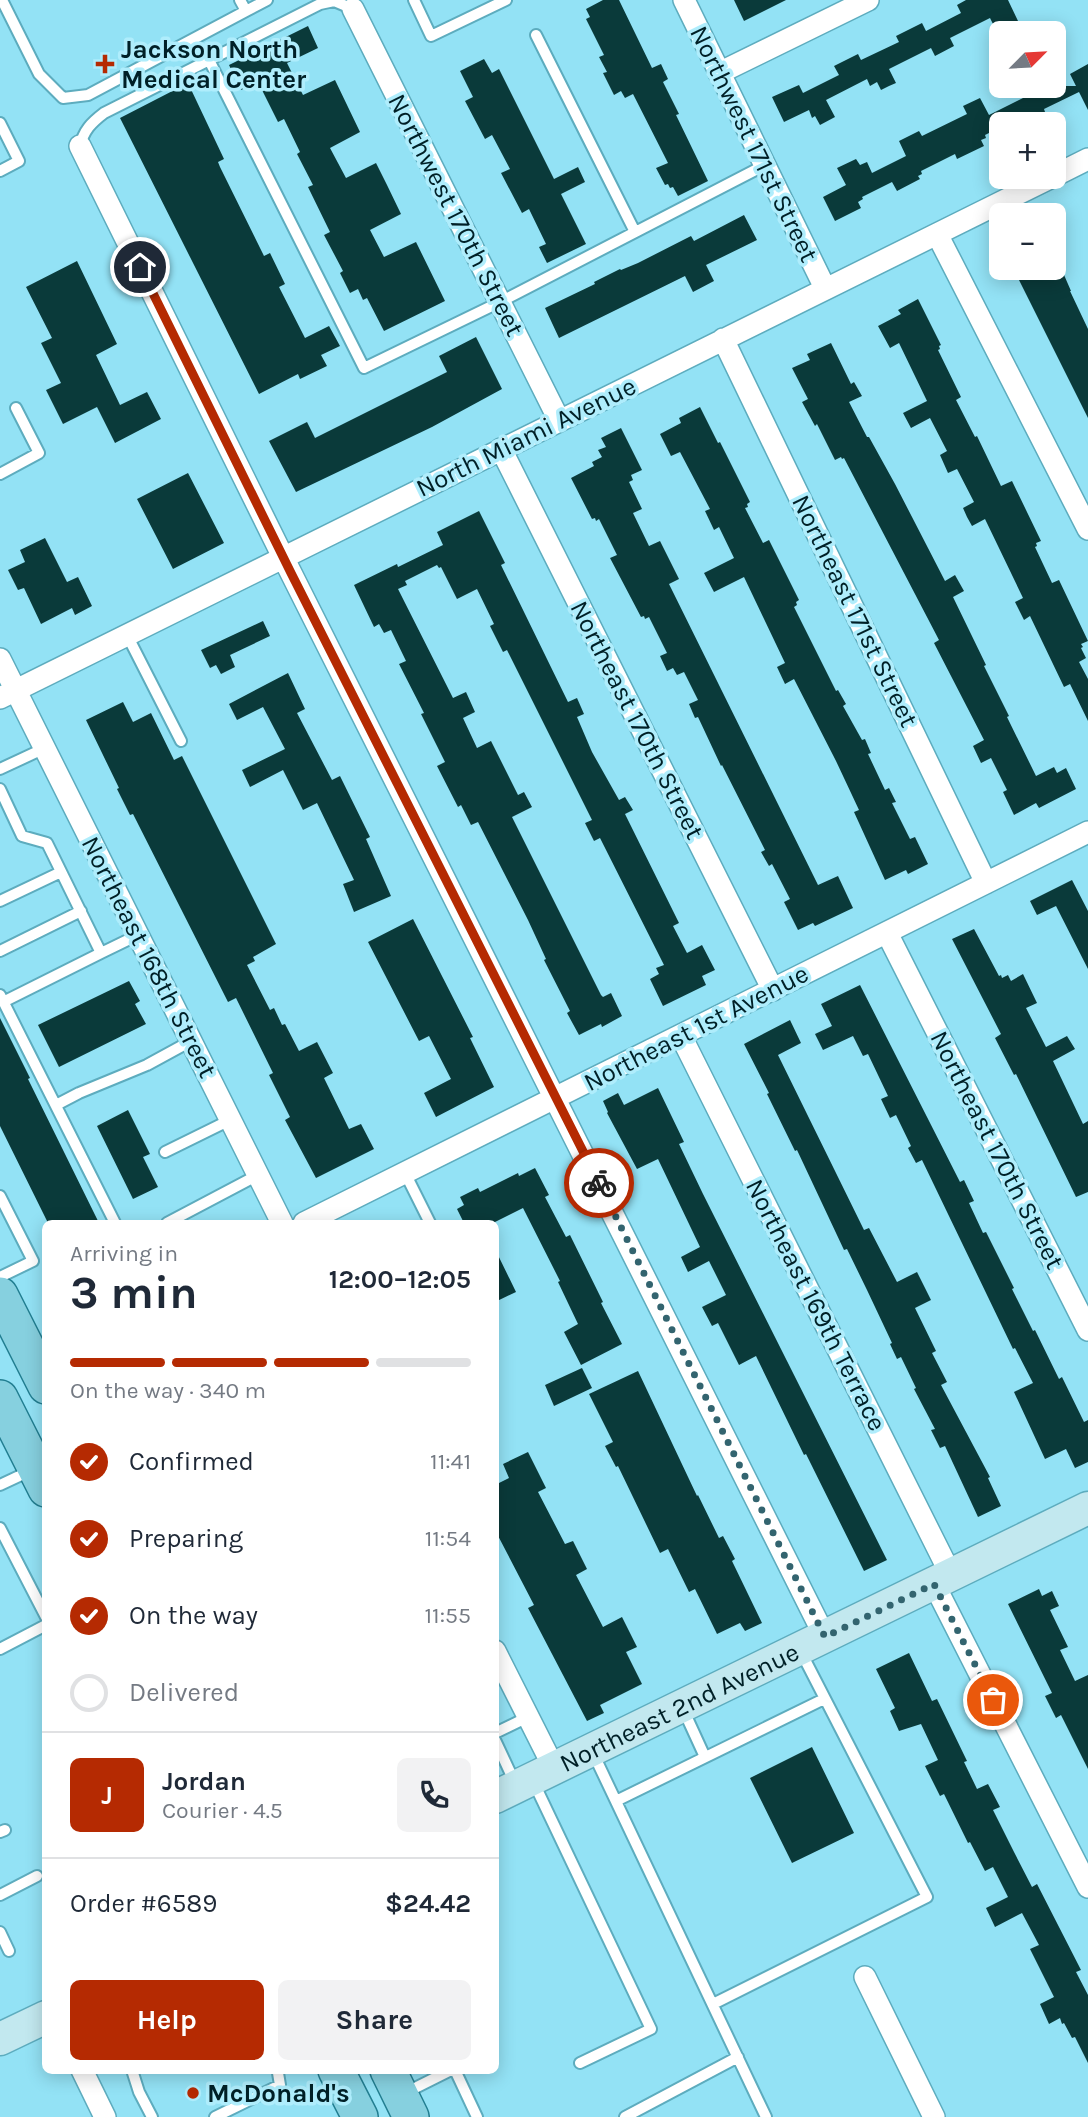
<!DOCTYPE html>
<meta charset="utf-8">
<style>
body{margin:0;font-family:Karla,sans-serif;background:#f2f2f3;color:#1f2937;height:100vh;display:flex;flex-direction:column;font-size:26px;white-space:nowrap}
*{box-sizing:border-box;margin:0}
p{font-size:23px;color:#747a83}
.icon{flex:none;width:38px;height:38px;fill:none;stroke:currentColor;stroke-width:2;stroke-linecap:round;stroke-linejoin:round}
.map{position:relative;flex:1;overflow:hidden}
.panel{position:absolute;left:42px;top:1220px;width:457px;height:854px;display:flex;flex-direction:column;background:#fff;border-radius:10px;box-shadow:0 4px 18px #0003}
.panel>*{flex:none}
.needle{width:46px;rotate:66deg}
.controls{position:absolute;left:989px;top:21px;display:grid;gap:14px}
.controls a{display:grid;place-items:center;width:77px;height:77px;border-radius:10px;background:#fff;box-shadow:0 4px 18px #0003;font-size:35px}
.pin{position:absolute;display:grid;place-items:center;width:60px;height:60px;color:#fff;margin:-30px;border:4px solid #fff;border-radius:50%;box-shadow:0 2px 7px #0007}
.courier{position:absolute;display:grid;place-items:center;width:70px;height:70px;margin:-35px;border:5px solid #b52a02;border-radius:50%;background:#fff;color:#222;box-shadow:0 2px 9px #0007}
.overview em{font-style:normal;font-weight:700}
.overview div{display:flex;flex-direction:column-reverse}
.overview{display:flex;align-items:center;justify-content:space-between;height:119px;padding:0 28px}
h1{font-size:46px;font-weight:700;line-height:52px}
.bar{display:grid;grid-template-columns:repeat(4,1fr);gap:10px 7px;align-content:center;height:84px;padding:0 28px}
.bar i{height:9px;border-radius:5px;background:#e0e1e3}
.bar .on{background:#b52a02}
.bar p{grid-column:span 4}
.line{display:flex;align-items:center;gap:18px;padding:0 28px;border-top:2px solid #e0e1e3}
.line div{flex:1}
.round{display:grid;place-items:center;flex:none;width:74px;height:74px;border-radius:10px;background:#f2f2f3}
ol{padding:0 28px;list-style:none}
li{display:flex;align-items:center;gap:21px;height:77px}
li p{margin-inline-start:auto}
li .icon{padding:7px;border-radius:50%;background:#b52a02;color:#fff;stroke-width:4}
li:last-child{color:#747a83}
li i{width:38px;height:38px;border:4px solid #e0e1e3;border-radius:50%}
.action{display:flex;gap:14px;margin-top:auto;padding:14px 28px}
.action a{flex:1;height:80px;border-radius:10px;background:#b52a02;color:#fff;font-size:28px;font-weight:700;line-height:80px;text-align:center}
.action a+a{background:#f2f2f3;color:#1f2937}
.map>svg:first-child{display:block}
.building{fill:#0a3a3a}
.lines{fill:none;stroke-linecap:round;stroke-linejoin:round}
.lane-casing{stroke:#5dacbe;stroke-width:14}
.street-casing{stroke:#5dacbe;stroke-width:24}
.secondary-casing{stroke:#5dacbe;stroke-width:35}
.primary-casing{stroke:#227e91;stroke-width:38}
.lane{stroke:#fff;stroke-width:10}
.street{stroke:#fff;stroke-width:21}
.secondary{stroke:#c2e8ef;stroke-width:32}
.primary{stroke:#86d0df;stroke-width:35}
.done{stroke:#33646f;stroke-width:7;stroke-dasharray:0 12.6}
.route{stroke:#b52a02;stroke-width:9}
.poi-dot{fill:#b52a02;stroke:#afedfc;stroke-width:2.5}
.labels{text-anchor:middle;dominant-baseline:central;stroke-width:7;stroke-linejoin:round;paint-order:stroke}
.poi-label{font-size:26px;font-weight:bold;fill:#002027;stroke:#afedfc;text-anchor:start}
.street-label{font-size:26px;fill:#002027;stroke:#afedfc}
</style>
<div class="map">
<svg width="1088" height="2117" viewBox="0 0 1088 2117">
<rect width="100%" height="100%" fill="#93e2f5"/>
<path class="building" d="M 603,0 L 619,0 L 652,68 L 661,64 L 668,79 L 663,82 L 679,114 L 676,115 L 708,181 L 678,196 L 673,187 L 670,188 L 668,184 L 665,185 L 656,168 L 668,163 L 633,94 L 625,98 L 621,91 L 614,95 L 603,73 L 607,72 L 599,57 L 604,55 L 586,19 L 590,17 L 586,9 Z
M 734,0 L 786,0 L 744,21 Z
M 966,0 L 1008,0 L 1018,21 L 997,32 L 990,18 L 950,38 L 954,46 L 935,56 L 931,48 L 889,69 L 896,83 L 889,86 L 881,90 L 877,82 L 870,86 L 867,79 L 826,100 L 835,117 L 820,125 L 815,116 L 812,118 L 809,110 L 784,122 L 772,97 L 799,85 L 803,93 L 839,75 L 834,66 L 858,54 L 861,60 L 899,42 L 896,36 L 922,23 L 926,31 L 961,13 L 957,5 Z
M 308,26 L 318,48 L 287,63 L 303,95 L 335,80 L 360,132 L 330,148 L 346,178 L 376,163 L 387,185 L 401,214 L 370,230 L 384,257 L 416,242 L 445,301 L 384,331 L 367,298 L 363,300 L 358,289 L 350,293 L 340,273 L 343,271 L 324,235 L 330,232 L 308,187 L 313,185 L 297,154 L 300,152 L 284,119 L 278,122 L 258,82 L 241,90 L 229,65 Z
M 484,59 L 492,73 L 499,69 L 554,179 L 578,167 L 585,182 L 561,194 L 586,244 L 547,263 L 539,247 L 546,244 L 529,209 L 522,213 L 501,173 L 510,169 L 492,135 L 485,139 L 465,101 L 473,97 L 460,71 Z
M 1088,64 L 1088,110 L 1079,92 L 1044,109 L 1045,112 L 1041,114 L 1043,117 L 1029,124 L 1001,124 L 1001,127 L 985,135 L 986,138 L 981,140 L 984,146 L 957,159 L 955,154 L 921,171 L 922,174 L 918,176 L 920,179 L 897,191 L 892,182 L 862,197 L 863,199 L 858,202 L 861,208 L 835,221 L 823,197 L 846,185 L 837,168 L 856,159 L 860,165 L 867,162 L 872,173 L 906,156 L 899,141 L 919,131 L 922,136 L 967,114 L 963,106 L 980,98 L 989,115 L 1029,95 L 1024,86 L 1076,86 L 1070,74 Z
M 188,83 L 224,159 L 218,162 L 220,167 L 264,256 L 270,253 L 285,284 L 279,287 L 305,338 L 329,326 L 340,346 L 321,355 L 327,366 L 300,379 L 298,374 L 259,394 L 120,118 Z
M 744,215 L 757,240 L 706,265 L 714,281 L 693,292 L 685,276 L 559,338 L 545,308 L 595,284 L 594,282 L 620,269 L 621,270 L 638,263 L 691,236 L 694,241 Z
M 77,261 L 117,344 L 96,355 L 120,405 L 147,392 L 161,419 L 115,443 L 97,407 L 63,424 L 46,390 L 61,383 L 41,343 L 52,338 L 26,287 Z
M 1013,268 L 1061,268 L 1071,291 L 1070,291 L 1088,329 L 1088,418 Z
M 918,299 L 941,345 L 939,346 L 940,349 L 938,350 L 961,397 L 956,400 L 975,437 L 977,436 L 1001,486 L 1012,481 L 1041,541 L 1036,543 L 1037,546 L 1035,547 L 1052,583 L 1059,580 L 1088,641 L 1081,644 L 1083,647 L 1081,648 L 1086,658 L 1079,662 L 1088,679 L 1088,721 L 1070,684 L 1064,687 L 1030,616 L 1024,620 L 1015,602 L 1023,598 L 985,519 L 972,526 L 967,517 L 963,508 L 974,502 L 957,469 L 948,473 L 940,455 L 947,451 L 930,418 L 911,428 L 903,413 L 927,401 L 899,343 L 890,348 L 878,326 L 901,314 L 898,310 Z
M 476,337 L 502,389 L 432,427 L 296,492 L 269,441 L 307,422 L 315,438 L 447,372 L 439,356 Z
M 831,343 L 851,384 L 854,382 L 862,396 L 849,402 L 867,437 L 869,437 L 895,484 L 945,581 L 955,575 L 964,591 L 953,597 L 986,665 L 984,666 L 1009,716 L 1007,717 L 1036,776 L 1054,767 L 1057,773 L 1066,768 L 1076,789 L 1039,808 L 1036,803 L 1014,815 L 1003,792 L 1007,790 L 991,758 L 981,763 L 973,746 L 984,740 L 934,643 L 939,640 L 844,458 L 842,459 L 841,457 L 835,460 L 817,424 L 815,426 L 802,402 L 808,399 L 792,368 L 810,360 L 807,354 Z
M 700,407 L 718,443 L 720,442 L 750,502 L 747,504 L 748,507 L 745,508 L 763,543 L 769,540 L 799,600 L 796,602 L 797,605 L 794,607 L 836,691 L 838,690 L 846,704 L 843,706 L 862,740 L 865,739 L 871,753 L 868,754 L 885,790 L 889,788 L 896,802 L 892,803 L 910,839 L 915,837 L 928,864 L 908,874 L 906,870 L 885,880 L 854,812 L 859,810 L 836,761 L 794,679 L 785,684 L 777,667 L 785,663 L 744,577 L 714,592 L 704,573 L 734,558 L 719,527 L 714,530 L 705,511 L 710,509 L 680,452 L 671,456 L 660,434 L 681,423 L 679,418 Z
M 621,428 L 642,470 L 631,475 L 633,480 L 629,482 L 642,509 L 633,513 L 649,546 L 660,541 L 679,579 L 669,584 L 818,885 L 838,876 L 853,908 L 815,926 L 813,923 L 798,930 L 784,902 L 790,899 L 772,864 L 769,866 L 761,852 L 765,850 L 722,765 L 721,766 L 698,717 L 695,718 L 689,704 L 698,700 L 684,672 L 677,675 L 673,668 L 667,671 L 660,656 L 667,653 L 649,617 L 645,619 L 644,616 L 641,617 L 610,558 L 617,555 L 599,519 L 596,521 L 595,518 L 592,519 L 571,478 L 594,466 L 592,462 L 602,457 L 598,450 L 606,447 L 601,438 Z
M 188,473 L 224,543 L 173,569 L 137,499 Z
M 479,511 L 505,563 L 501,565 L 568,702 L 577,698 L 584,714 L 577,717 L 592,752 L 619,800 L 625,797 L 633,810 L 625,814 L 679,923 L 673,926 L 687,953 L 702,945 L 715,970 L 702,976 L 706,985 L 663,1006 L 650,979 L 659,974 L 656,968 L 664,965 L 600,838 L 594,841 L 585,823 L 592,820 L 507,650 L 503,652 L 490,626 L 494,624 L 477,589 L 457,599 L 441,567 L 439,568 L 437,565 L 405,581 L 407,585 L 398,589 L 453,698 L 466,692 L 475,712 L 463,718 L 477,748 L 491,741 L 518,795 L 524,792 L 532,807 L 512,817 L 601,995 L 603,997 L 611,993 L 622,1016 L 602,1027 L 601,1024 L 579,1035 L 567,1013 L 570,1011 L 544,960 L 546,959 L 528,920 L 478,822 L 471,825 L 461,805 L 458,807 L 437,766 L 445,762 L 421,714 L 424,713 L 399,664 L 406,661 L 391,630 L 384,633 L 379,624 L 374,627 L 354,585 L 397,564 L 398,567 L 443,545 L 437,532 Z
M 45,538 L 67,582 L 78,577 L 92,606 L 75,615 L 72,608 L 41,624 L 24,588 L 18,590 L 8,570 L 25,562 L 20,550 Z
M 263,621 L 270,636 L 230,655 L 235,667 L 221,674 L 216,665 L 210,668 L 201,650 Z
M 288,673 L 305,709 L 297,713 L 332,780 L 340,776 L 370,837 L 366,839 L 391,896 L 354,912 L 343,884 L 354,880 L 317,803 L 303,810 L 283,770 L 250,787 L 242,770 L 285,749 L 263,707 L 237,720 L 229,704 Z
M 123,702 L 133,722 L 151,713 L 174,760 L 182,756 L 276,944 L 253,957 L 255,961 L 247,965 L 270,1010 L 274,1008 L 282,1025 L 285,1024 L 299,1051 L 317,1042 L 333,1073 L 324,1078 L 349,1129 L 361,1124 L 374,1149 L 316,1178 L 285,1120 L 290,1117 L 269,1075 L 273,1073 L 236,998 L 228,1002 L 133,814 L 130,815 L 117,789 L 119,788 L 86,720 Z
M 1072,880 L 1088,911 L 1088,969 L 1056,906 L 1037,915 L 1030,901 Z
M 413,919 L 473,1037 L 470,1038 L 494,1087 L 436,1117 L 424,1093 L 451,1079 L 429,1036 L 419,1041 L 368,942 Z
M 974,929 L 999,976 L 1001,975 L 1002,978 L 1008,975 L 1011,981 L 1023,974 L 1037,1003 L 1026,1008 L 1046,1047 L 1067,1036 L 1075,1049 L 1053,1061 L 1083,1124 L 1088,1121 L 1088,1192 L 1076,1197 L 1016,1074 L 1014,1075 L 995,1038 L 1001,1034 L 952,939 Z
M 129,981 L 140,1001 L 135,1004 L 146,1024 L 59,1067 L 38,1025 Z
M 860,985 L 960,1182 L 964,1180 L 974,1201 L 969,1203 L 983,1233 L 986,1232 L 1014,1288 L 1012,1289 L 1033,1331 L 1035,1330 L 1059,1379 L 1062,1377 L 1084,1422 L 1088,1420 L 1088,1462 L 1075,1468 L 1066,1449 L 1045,1459 L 1014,1392 L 1033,1383 L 1015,1348 L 1013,1349 L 922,1160 L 916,1163 L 908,1148 L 911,1146 L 896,1115 L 890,1118 L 881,1099 L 888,1096 L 868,1054 L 863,1056 L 853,1036 L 823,1050 L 815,1034 L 832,1026 L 821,1004 Z
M 0,1018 L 30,1078 L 28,1079 L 99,1223 L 48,1223 L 0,1126 Z
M 790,1020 L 801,1043 L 778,1055 L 864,1230 L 869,1228 L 897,1282 L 917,1272 L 931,1300 L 915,1308 L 936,1351 L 932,1353 L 947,1382 L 941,1385 L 990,1477 L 988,1478 L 1001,1506 L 978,1517 L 945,1446 L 940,1448 L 931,1430 L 935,1429 L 914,1389 L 916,1388 L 901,1357 L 897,1359 L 890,1344 L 892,1343 L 867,1290 L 847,1249 L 844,1250 L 797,1150 L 795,1151 L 767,1094 L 769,1093 L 744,1044 Z
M 658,1088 L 684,1142 L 679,1144 L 703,1194 L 887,1560 L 864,1571 L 806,1454 L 804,1455 L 756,1356 L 739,1365 L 718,1323 L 712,1326 L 702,1307 L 726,1295 L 709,1261 L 688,1272 L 681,1257 L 700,1247 L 658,1159 L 637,1169 L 607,1113 L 608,1112 L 603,1101 L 618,1093 L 624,1105 Z
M 128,1110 L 150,1154 L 143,1157 L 158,1187 L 133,1199 L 97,1126 Z
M 535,1168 L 549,1195 L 545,1197 L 566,1237 L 570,1235 L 603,1302 L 601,1303 L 622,1344 L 581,1365 L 564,1332 L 578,1324 L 558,1282 L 560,1281 L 523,1208 L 493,1223 L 464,1223 L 457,1209 L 464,1205 L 460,1197 L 478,1188 L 480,1192 L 518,1173 L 519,1176 Z
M 495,1249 L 516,1292 L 495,1302 Z
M 582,1368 L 592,1388 L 554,1406 L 545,1385 Z
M 638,1371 L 697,1496 L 698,1495 L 719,1538 L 723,1536 L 735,1559 L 732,1561 L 762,1623 L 745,1631 L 740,1623 L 717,1634 L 695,1589 L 689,1592 L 668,1549 L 660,1553 L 618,1466 L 616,1467 L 605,1446 L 613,1442 L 589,1394 Z
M 528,1452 L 546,1488 L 538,1492 L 565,1544 L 573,1541 L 587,1569 L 576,1575 L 603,1627 L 622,1617 L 637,1647 L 626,1652 L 642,1684 L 600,1705 L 604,1713 L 587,1721 L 528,1608 L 534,1605 L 495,1530 L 495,1485 L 509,1478 L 503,1464 Z
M 1039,1589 L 1042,1596 L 1052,1591 L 1059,1606 L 1050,1610 L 1068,1647 L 1060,1650 L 1075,1681 L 1088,1675 L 1088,1769 L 1061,1715 L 1056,1718 L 1045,1696 L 1052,1693 L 1008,1604 Z
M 909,1653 L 932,1701 L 937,1699 L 967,1761 L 964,1762 L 977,1789 L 988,1784 L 1000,1807 L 993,1810 L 1014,1852 L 1032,1887 L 1037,1884 L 1081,1970 L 1076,1972 L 1088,1995 L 1088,2063 L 1075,2037 L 1072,2038 L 1064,2023 L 1062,2024 L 1060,2018 L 1049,2024 L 1040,2004 L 1054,1997 L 1030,1949 L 1039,1945 L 1022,1913 L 995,1927 L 986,1908 L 1008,1897 L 993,1867 L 985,1871 L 970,1842 L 968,1843 L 944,1794 L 940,1796 L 925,1766 L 938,1760 L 921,1724 L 899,1731 L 890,1711 L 895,1708 L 876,1669 Z
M 812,1747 L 854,1833 L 792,1863 L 750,1778 Z"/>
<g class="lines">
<g class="lane-casing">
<path id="lane" d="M 2,0 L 39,74 L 63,98 L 88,95 L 246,11 L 240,0
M 414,0 L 431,36 L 506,0
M 246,11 L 267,0
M 536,35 L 635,232
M 209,60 L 364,368 L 500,302 L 765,165
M 0,123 L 19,161 L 0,171
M 80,146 C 84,130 91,123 104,113 L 320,4 L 334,1 L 353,9
M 0,474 L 39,453 L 16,408
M 127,635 L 181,741
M 0,769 L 45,748
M 0,789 L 22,836 L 47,843 L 101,953 L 138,935
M 0,901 L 61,872
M 0,951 L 81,911
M 0,995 L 115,1223
M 3,1002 L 101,953
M 56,1105 L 79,1093 L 147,1065 L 191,1041
M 165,1152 L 230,1120
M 405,1173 L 430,1223
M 0,1196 L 33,1261 L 0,1277
M 167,1223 L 258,1175
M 0,1485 L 32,1470
M 0,1528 L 46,1617
M 0,1649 L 46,1625
M 683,1709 L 705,1757
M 495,1733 L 528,1717
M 495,1740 L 516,1785
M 593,1753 L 766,2117
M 533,1781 L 651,2029 L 580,2063
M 616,1801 L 824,1699
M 0,1832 L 5,1830
M 0,1895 L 37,1876
M 0,1932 L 9,1951
M 713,2004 L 927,1897 L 801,1652
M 132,2070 L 139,2092 L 152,2117
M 455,2070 L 477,2117
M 403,2094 L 451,2070
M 215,2117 L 280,2085 L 278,2073
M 625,2117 L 738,2057"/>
</g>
<g class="street-casing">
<path id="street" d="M 684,0 L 825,288
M 353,9 L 559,420
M 719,73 L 868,0
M 80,146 L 283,557 L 825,1637
M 1054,176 L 1088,159
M 937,234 L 1088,529
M 723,339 L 986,883
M 501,449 L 773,990
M 0,659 L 282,1223
M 0,698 L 1052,177
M 887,933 L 1088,1330
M 681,1036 L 951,1575
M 304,1223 L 1088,832
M 934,1584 L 1088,1887
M 495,1651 L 554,1768
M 865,1977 L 934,2117
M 82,2070 L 105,2117"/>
</g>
<g class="secondary-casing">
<g id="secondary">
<path id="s1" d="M 495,1797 L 1088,1508"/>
<path d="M 0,2039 L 46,2017"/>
</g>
</g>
<g class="primary-casing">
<path id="primary" d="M 0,1295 L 46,1386
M 0,1398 L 46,1489
M 336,2070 L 360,2117
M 388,2070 L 411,2117"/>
</g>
<use href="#lane" class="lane"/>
<use href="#street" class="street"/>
<use href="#secondary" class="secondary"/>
<use href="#primary" class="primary"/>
</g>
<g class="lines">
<path class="done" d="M 599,1183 L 825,1637 L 934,1584 L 993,1700"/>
<path class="route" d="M 140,267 L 291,573 L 599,1183"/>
</g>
<g class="poi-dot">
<path d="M101.5 53.5h7v7h7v7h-7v7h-7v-7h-7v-7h7z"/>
<circle cx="193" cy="2093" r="7"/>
</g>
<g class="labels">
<g class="poi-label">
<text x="121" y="49">Jackson North<tspan x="121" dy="30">Medical Center</tspan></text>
<text x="207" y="2093">McDonald's</text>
</g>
<g class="street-label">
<text transform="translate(754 144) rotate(64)">Northwest 171st Street</text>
<text transform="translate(456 215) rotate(63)">Northwest 170th Street</text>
<text transform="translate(526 437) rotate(-26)">North Miami Avenue</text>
<text transform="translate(855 611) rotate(64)">Northeast 171st Street</text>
<text transform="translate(637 720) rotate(63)">Northeast 170th Street</text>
<text transform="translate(149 957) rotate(63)">Northeast 168th Street</text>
<text transform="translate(696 1028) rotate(-27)">Northeast 1st Avenue</text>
<text transform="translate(997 1150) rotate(63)">Northeast 170th Street</text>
<text transform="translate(816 1305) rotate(63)">Northeast 169th Terrace</text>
<text stroke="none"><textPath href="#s1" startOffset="205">Northeast 2nd Avenue</textPath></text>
</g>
</g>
</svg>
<div class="controls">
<a><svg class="needle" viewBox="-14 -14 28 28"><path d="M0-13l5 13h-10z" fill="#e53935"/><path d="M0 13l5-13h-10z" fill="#747a83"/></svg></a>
<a>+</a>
<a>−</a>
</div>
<div class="pin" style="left:993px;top:1700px;background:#ea580c"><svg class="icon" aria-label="bag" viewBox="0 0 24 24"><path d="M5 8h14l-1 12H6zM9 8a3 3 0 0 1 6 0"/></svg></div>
<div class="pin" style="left:140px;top:267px;background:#1f2937"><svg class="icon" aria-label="home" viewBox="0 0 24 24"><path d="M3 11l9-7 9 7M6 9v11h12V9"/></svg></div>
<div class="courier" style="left:599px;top:1183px"><svg class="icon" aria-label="bike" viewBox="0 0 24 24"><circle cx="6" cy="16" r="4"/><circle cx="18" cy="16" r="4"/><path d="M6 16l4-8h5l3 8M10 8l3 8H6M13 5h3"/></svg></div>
<section class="panel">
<div class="overview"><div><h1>3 min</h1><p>Arriving in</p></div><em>12:00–12:05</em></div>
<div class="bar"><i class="on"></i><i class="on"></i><i class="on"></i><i></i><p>On the way · 340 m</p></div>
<ol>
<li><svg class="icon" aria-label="check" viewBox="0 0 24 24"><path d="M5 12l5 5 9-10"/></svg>Confirmed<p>11:41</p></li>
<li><svg class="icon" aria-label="check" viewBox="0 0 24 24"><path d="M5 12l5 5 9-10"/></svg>Preparing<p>11:54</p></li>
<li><svg class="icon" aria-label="check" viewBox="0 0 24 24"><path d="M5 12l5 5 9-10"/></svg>On the way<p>11:55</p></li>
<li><i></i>Delivered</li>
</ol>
<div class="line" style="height:126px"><b class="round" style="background:#b52a02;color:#fff">J</b><div><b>Jordan</b><p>Courier · 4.5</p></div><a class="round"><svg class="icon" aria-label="phone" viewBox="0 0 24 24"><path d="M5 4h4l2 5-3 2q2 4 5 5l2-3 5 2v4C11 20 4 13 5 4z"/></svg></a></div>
<div class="line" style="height:91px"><div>Order #6589</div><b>$24.42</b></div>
<div class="action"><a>Help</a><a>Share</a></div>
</section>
</div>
